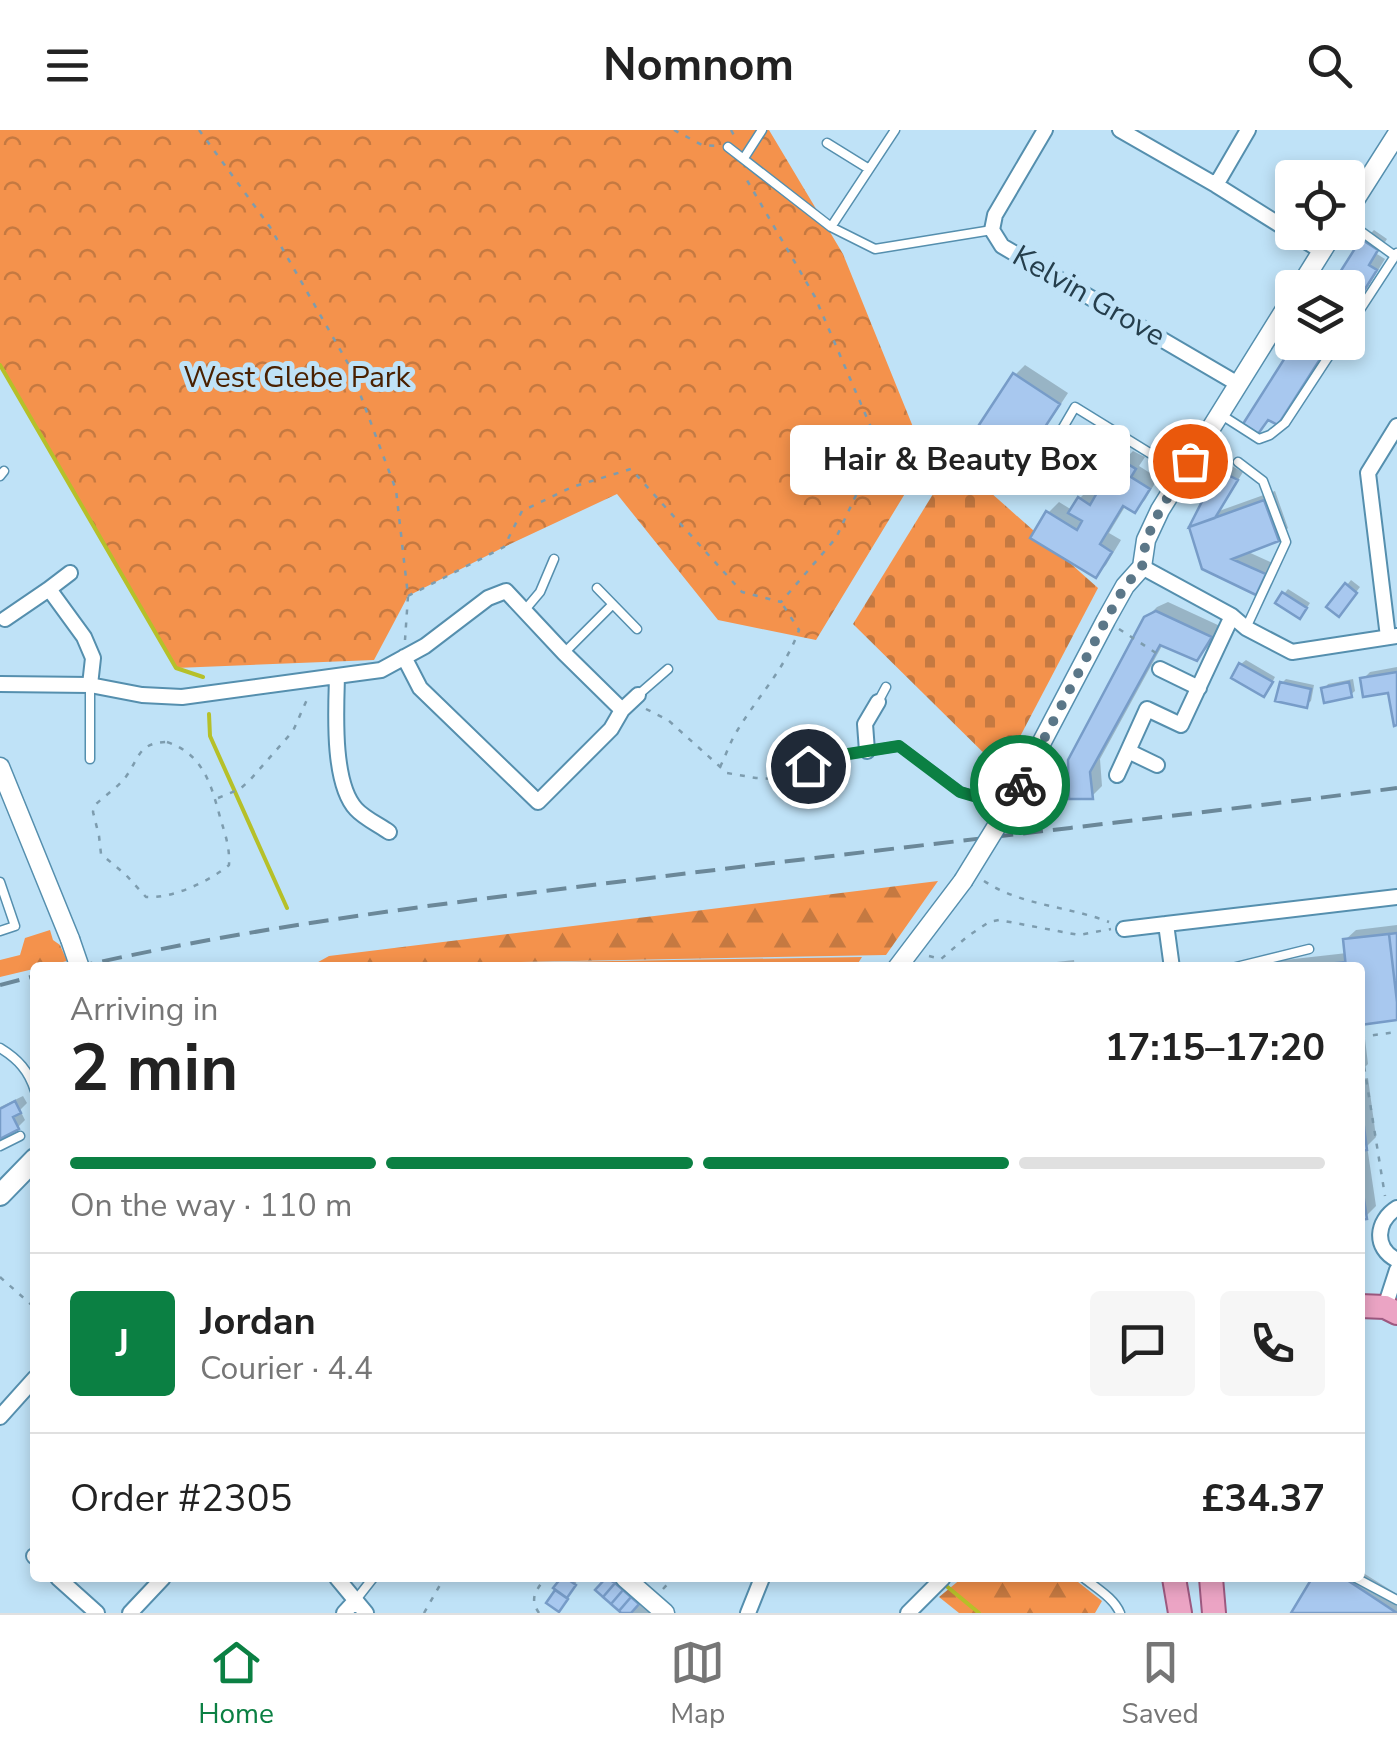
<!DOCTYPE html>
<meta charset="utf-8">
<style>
body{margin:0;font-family:"Nunito Sans",sans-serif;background:#f6f6f6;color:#222;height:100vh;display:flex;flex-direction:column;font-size:38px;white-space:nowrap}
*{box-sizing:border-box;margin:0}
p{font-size:32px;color:#767676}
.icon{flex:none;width:55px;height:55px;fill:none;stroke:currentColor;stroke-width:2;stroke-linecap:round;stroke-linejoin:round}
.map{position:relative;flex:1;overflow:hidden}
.sheet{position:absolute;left:30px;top:832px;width:1335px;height:620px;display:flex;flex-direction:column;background:#fff;border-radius:10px;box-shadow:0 5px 15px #0003}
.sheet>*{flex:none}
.fabs{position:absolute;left:1275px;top:30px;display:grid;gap:20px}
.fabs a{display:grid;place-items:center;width:90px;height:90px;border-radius:10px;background:#fff;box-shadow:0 5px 15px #0003;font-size:50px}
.pin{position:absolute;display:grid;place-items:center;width:85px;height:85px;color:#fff;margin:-42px;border:5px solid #fff;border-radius:50%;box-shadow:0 2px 10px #0007}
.courier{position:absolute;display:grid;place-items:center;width:100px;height:100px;margin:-50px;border:8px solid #0b8043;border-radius:50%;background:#fff;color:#222;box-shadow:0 2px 12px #0007}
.bubble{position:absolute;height:70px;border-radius:10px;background:#fff;box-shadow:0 5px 15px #0003;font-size:32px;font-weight:700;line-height:70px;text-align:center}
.summary em{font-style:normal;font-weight:700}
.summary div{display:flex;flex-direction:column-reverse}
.summary{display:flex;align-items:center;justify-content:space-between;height:170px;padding:0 40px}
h1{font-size:65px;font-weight:700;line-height:75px}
.bar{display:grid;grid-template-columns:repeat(4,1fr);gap:15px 10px;align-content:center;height:120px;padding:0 40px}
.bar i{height:12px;border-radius:8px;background:#e0e0e0}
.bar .selected{background:#0b8043}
.bar p{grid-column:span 4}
.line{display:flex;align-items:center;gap:25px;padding:0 40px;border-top:2px solid #e0e0e0}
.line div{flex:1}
.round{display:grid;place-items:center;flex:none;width:105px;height:105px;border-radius:10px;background:#f6f6f6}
header{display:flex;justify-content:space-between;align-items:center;height:130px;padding:0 40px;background:#fff;font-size:45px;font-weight:700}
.dock{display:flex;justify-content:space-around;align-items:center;height:140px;border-top:2px solid #e0e0e0;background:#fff;font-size:28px;color:#767676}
.dock a{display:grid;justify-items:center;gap:5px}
.dock .selected{color:#0b8043}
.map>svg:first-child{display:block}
.forest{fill:url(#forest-firs)}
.cemetery{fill:url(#cemetery-stones)}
.park{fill:url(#park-crowns)}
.shadow{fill:#0003}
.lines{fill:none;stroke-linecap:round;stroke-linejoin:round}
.stream{stroke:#b6c029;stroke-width:4}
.building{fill:#a8c8ef;stroke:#779cc8;stroke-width:2.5}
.service-casing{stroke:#558fae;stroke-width:11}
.minor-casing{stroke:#558fae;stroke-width:18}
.tertiary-casing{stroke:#558fae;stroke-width:21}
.secondary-casing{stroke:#558fae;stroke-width:24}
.primary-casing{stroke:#9d5980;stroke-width:26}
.path{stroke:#7d9cae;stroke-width:2.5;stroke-dasharray:5 8;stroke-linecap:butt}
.service{stroke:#fff;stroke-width:8}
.minor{stroke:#fff;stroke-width:14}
.tertiary{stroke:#fff;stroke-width:18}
.secondary{stroke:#fff;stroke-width:20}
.primary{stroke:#eba4c4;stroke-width:22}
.rail{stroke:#6b8899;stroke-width:4;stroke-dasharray:20 10;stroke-linecap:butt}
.tertiary-bridge-casing{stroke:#558fae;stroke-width:21;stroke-linecap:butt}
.tertiary-bridge{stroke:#fff;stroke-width:18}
.done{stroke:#5b7788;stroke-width:10;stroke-dasharray:0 18}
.route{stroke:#0b8043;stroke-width:12}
.labels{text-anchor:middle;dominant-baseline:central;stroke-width:10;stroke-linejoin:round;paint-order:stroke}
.street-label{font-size:30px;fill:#253e4c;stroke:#bfe2f7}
.park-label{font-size:30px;fill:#4a2000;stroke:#bfe2f7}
</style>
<header><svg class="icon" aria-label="menu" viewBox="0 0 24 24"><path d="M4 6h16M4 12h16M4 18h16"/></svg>Nomnom<svg class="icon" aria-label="search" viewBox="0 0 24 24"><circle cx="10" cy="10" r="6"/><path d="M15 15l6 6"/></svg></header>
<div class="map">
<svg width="1397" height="1483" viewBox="0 0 1397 1483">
<defs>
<pattern id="forest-firs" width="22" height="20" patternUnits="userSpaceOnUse" patternTransform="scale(2.5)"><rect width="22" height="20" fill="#f4924c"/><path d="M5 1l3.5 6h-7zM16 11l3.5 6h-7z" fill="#c57941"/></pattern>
<pattern id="cemetery-stones" width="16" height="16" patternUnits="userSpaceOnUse" patternTransform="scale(2.5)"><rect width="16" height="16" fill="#f4924c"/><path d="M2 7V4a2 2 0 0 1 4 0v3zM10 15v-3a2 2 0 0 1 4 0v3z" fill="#c57941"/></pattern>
<pattern id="park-crowns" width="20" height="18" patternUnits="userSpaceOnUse" patternTransform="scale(2.5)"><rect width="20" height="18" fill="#f4924c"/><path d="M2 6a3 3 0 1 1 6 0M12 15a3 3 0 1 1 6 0" fill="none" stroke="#c57941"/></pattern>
</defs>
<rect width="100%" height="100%" fill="#bfe2f7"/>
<path class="forest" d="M 938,751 L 886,825 L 311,836 L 329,826 Z
M 50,800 L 53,810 L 60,815 L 67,831 L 0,847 L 0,830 L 20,825 L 25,808 Z
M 962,1448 L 1073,1448 L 1102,1471 L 1095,1483 L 959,1483 L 939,1467 Z"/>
<path class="cemetery" d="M 954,330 L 1098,458 L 1002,641 L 853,494 Z"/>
<path class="park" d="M 0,0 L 769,0 L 843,124 L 926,329 L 816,510 L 718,490 L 617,364 L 504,417 L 408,466 L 374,530 L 176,538 L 0,235 Z
M 862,827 L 855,838 L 303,837 L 311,836 Z"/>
<path class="shadow" d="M 1374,100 L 1387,109 L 1377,124 L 1385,129 L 1348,189 L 1348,158 L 1363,111 Z
M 1298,212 L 1332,212 L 1288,281 L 1278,292 Z
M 1025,235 L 1068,263 L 1015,344 L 1004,355 L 1015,245 Z
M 1095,308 L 1127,327 L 1133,321 L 1145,327 L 1139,336 L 1158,348 L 1145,370 L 1135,380 L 1126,375 L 1109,403 L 1121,410 L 1106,435 L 1096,445 L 1048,383 L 1059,372 L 1072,380 L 1079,369 L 1093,355 L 1071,341 L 1084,318 Z
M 1228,334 L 1243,342 L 1219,381 L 1275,361 L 1288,398 L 1278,409 L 1246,421 L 1275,434 L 1266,451 L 1256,462 L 1204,438 L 1220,342 Z
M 1351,450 L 1360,457 L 1343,479 L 1347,455 Z
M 1288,459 L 1310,473 L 1304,482 L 1284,464 Z
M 1168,472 L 1220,496 L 1207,518 L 1197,528 L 1163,514 L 1100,629 L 1102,656 L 1092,666 L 1072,667 L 1146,488 L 1157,477 Z
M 1246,530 L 1275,547 L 1268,560 L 1241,534 Z
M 1397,537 L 1397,593 L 1390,560 L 1363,549 L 1370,542 Z
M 1286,549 L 1314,555 L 1311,571 L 1306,575 L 1282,553 Z
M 1353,549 L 1355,561 L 1350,565 L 1324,559 L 1328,554 Z
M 1397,795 L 1397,887 L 1363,892 L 1368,934 L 1360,942 L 1360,838 L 1269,838 L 1276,831 L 1347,823 L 1345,810 L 1356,800 Z
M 1074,830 L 1075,838 L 1036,838 L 1039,834 Z
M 1368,948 L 1376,1007 L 1367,1016 L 1376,1076 L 1365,1087 L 1360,1087 L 1360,949 Z
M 23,966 L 27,973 L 20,980 L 25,990 L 18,997 L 0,1006 L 0,977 Z
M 1360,1441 L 1397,1464 L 1397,1483 L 1294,1483 L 1315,1448 L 1360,1448 Z
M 565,1448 L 579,1448 L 559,1479 L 549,1472 Z
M 610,1448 L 618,1448 L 656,1483 L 625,1483 L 599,1460 Z"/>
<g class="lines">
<path class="stream" d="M 0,235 L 176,538 L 203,547
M 209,584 L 210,606 L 287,778
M 311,836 L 311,838
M 944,1454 L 979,1483"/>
</g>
<path class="building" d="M 1361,109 L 1378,120 L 1369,135 L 1377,140 L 1348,186 L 1348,158 L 1330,158 Z
M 1295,212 L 1331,212 L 1278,295 L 1268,290 L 1258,304 L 1243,294 Z
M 1013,243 L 1060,274 L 1005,358 L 958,327 Z
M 1082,317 L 1116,337 L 1121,330 L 1136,339 L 1131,347 L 1150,359 L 1135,383 L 1123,376 L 1100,414 L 1112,422 L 1096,448 L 1030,408 L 1046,381 L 1077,400 L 1082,391 L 1068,383 L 1078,367 L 1090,375 L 1098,361 L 1067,342 Z
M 1218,340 L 1238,350 L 1215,388 L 1189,397 Z
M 1264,370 L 1279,411 L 1232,429 L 1266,444 L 1256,465 L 1202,439 L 1189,397 Z
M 1345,453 L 1357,463 L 1339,487 L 1326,477 Z
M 1282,462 L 1307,478 L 1300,489 L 1275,473 Z
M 1156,481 L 1212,507 L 1197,531 L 1160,515 L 1090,642 L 1093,669 L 1069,669 L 1068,630 L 1144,487 Z
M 1239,533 L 1273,552 L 1264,567 L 1231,548 Z
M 1397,542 L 1397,595 L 1394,596 L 1388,563 L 1363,567 L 1360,548 Z
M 1280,552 L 1311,559 L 1307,578 L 1275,571 Z
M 1349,552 L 1352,567 L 1324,573 L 1321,558 Z
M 1397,803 L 1397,872 L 1389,804 Z
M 1389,804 L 1397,872 L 1397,890 L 1360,895 L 1360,838 L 1346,838 L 1343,809 Z
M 1345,832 L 1346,838 L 1289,838 Z
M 15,971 L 21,983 L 13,987 L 19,999 L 0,1009 L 0,979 Z
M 1363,989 L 1367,1020 L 1360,1021 L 1360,990 Z
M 1360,1043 L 1367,1089 L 1360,1090 Z
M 561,1448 L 566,1448 L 576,1455 L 567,1468 L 553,1458 Z
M 606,1448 L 615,1453 L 603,1467 L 595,1460 Z
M 1312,1448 L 1344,1448 L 1397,1483 L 1291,1483 Z
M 615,1453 L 623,1460 L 611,1474 L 603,1467 Z
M 555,1460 L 568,1469 L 559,1482 L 546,1473 Z
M 623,1460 L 631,1467 L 619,1481 L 611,1474 Z
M 631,1467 L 639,1474 L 631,1483 L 621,1483 L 619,1481 Z"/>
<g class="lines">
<g class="service-casing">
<path id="service" d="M 827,13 L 869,39
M 728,17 L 831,97 L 875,119 L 992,100
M 744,28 L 762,0
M 1348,92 L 1395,126
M 831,97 L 895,0
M 1348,198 L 1397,123
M 1220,284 L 1259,309 L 1270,305 L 1285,293 L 1338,212
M 1238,332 L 1263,351 L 1286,412 L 1246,498
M 0,346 L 4,341
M 1030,354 L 1075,277 L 1182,343
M 597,458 L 637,499
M 524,481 L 540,462 L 554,429
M 564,523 L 612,475
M 90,555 L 90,629
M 638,565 L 668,539
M 878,572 L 886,557
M 785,639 L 808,637 L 842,625 L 899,616 L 961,662 L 1008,676
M 0,752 L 15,796 L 0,801
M 1232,838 L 1309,819
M 0,918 C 18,929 29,941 35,961
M 0,1016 L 20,1006
M 1084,1448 C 1096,1458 1114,1468 1120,1483
M 1356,1448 L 1397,1470
M 355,1471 L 373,1448"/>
</g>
<g class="minor-casing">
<path id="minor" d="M 1045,0 L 995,85 L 992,100 L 1002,116 L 1238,254
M 1120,0 L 1216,55 L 1323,122
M 1216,55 L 1248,0
M 1142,437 L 1232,486 L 1246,498 L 1292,522 L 1397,506
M 49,459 L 70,443
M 5,489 L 49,459 L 84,507 L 93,528 L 90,555
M 1388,507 L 1368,343 L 1397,296
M 404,527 L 420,558 L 538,672 L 611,599 L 622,580 L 638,565
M 1160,539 L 1199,558
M 337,547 C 336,581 332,653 356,679 C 364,688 379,695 389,702
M 0,554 L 90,555 L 142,565 L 182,567 L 381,540 L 425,516 L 488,468 L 506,461 L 564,523 L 622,580
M 867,621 L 865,594 L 878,572
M 1157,635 L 1128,621 L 1147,579 L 1181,595 L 1232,486
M 1117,645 L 1128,621
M 1124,799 L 1166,794
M 1172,838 L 1166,794 L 1397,767
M 1397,1078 C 1376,1091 1373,1118 1397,1130
M 1385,1177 L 1397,1140
M 0,1287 L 35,1248
M 34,1426 L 35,1427
M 58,1448 L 97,1483
M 337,1448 L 366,1483
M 130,1483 L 163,1448
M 344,1483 L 355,1471
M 748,1483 L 762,1448
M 908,1483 L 943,1448"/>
</g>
<g class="tertiary-casing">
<path id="tertiary" d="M 1348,81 L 1397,4
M 1299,158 L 1334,102
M 0,637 L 70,809
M 1003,686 L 1106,490 L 1125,456 L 1142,437 L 1146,410 L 1160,380 L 1292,168
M 897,838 L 963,751
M 625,1448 L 665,1483"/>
</g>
<g class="secondary-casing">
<path id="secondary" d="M 0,1065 L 35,1029"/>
</g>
<g class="primary-casing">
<path id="primary" d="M 1360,1176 L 1385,1177 L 1397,1183
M 1174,1448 L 1180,1483
M 1211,1448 L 1214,1483"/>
</g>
<path class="path" d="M 199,0 L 270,97 L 350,237 L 396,360 L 408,466 L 405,510
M 674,0 L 702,15 L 717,16
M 731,0 L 736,9
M 408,466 L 504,417 L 522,381 L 572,357 L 631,339 L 742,462 L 781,472 L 836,408 L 879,316 L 815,167 L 744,45
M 1119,499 L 1156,523 L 1157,526
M 646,579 L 668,590 L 727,643 L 756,648 L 780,649
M 167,612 C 203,624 211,654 220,687 C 225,704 230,717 229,735 C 210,751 172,769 146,767 L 126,745 L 101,724 L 99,706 L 93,682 L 94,676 C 104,666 117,658 125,648 C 140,628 137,613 167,612 Z
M 720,637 C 726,625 730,612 737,601 C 758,566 785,539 799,500 L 781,472
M 218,668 L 240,659 L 250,650 L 293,601 L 309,565
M 984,751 C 1022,776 1068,776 1109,792
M 929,826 L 941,829 L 968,806 L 989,792 L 999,790 L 1079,805 L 1111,799
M 1360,907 L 1397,902
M 1360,911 L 1385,1066
M 0,1147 L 35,1178
M 663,1459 L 673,1448
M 424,1483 L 444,1448
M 539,1483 C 529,1468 536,1461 545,1448"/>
<use href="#service" class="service"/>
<use href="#minor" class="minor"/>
<use href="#tertiary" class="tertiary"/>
<use href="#secondary" class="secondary"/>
<use href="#primary" class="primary"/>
<path class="rail" d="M 73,838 C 254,796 440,774 625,751 C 882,719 1140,691 1397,658
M 0,855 L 35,846"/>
<g class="tertiary-bridge-casing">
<path id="tertiary-bridge" d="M 963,751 L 1003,686
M 70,809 L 80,838"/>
</g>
<use href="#tertiary-bridge" class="tertiary-bridge"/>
</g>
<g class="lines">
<path class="done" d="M 1020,655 L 1106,490 L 1125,456 L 1142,437 L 1146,410 L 1160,380 L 1190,331"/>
<path class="route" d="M 808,636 L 842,625 L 899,616 L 960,662 L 1008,676 L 1020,655"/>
</g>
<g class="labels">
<g class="street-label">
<text transform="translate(1089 166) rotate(30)">Kelvin Grove</text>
</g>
<g class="park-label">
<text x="297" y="247">West Glebe Park</text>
</g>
</g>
</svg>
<div class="fabs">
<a><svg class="icon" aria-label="locate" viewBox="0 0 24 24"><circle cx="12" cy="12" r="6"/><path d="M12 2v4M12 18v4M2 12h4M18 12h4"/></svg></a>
<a><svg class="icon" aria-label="layers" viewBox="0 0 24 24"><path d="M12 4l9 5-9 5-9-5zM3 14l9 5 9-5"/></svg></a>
</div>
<div class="pin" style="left:1190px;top:331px;background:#ea580c"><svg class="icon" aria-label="bag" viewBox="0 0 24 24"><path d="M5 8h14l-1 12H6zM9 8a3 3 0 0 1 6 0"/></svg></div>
<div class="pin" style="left:808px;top:636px;background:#1f2937"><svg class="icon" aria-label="home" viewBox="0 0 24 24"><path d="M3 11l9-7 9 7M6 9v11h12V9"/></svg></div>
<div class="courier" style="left:1020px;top:655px"><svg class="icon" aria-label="bike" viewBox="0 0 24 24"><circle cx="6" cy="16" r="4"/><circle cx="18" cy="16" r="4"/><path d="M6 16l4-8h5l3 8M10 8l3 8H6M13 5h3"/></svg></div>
<div class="bubble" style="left:790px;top:295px;width:340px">Hair &amp; Beauty Box</div>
<section class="sheet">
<div class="summary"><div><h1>2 min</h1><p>Arriving in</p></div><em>17:15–17:20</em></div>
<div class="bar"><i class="selected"></i><i class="selected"></i><i class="selected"></i><i></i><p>On the way · 110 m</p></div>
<div class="line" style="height:180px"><b class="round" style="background:#0b8043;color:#fff">J</b><div><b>Jordan</b><p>Courier · 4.4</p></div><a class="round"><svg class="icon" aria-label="chat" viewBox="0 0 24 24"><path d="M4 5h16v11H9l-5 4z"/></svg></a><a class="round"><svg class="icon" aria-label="phone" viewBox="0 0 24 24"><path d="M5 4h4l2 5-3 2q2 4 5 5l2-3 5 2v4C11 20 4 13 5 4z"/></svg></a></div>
<div class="line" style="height:130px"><div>Order #2305</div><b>£34.37</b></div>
</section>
</div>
<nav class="dock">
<a class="selected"><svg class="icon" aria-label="home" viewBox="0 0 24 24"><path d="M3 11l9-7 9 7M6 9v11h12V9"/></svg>Home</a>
<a><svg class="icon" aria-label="map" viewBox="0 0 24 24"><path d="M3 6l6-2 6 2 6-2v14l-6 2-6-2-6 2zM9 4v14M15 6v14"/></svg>Map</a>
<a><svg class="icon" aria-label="saved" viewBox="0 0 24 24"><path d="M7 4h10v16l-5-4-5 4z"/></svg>Saved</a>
</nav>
